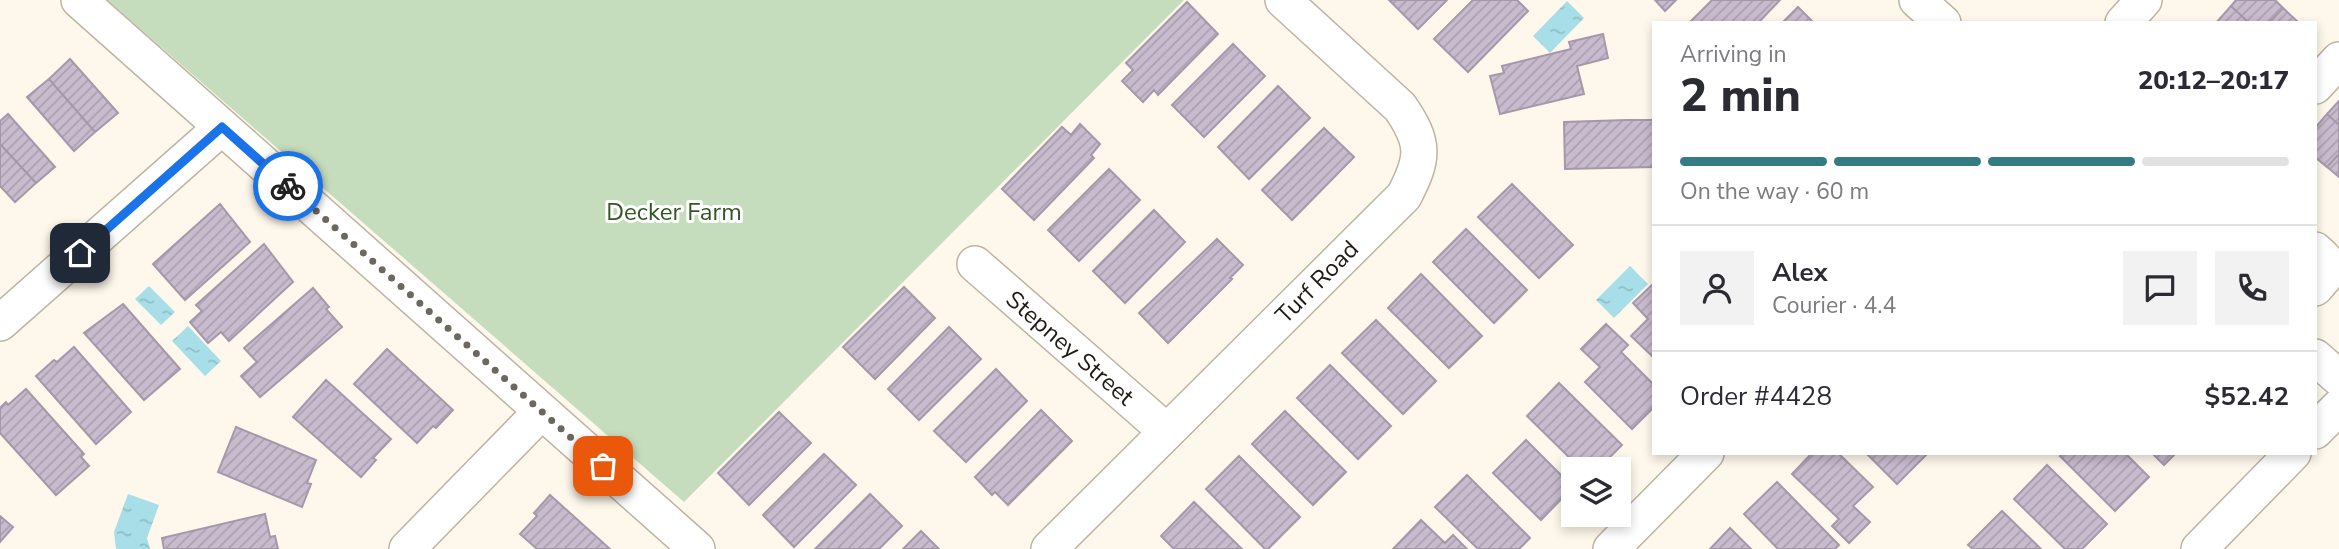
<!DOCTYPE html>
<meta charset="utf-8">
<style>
body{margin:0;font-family:"Nunito Sans",sans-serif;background:#f2f2f3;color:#2b2b33;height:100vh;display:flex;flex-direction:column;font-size:26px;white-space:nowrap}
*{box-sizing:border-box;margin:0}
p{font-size:23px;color:#7c7c81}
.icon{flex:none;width:38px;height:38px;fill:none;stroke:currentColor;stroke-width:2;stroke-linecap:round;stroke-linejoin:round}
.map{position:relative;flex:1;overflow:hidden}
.panel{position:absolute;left:1652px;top:21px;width:665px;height:434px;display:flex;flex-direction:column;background:#fff;border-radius:0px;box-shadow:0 4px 10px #0003}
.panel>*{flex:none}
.buttons{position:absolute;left:1561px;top:457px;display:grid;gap:14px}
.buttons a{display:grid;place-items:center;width:70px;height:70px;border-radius:0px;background:#fff;box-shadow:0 4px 10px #0003;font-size:35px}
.pin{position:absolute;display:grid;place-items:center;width:60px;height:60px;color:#fff;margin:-30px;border-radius:14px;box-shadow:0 4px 10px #0006}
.courier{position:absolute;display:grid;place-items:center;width:70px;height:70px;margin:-35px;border:5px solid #1a73e8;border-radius:50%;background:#fff;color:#222;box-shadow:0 2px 9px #0007}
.summary em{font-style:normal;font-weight:800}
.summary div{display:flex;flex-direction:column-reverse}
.summary{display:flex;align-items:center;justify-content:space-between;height:119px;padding:0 28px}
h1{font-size:46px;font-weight:800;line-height:52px}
.bar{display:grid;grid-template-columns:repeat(4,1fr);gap:10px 7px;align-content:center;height:84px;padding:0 28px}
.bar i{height:9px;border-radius:5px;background:#e1e1e2}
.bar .current{background:#347c84}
.bar p{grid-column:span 4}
.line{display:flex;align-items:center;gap:18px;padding:0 28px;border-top:2px solid #e1e1e2}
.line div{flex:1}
.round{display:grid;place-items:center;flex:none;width:74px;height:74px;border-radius:0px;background:#f2f2f3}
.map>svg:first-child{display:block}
.green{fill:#c6ddbd}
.water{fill:url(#water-ripples)}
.building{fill:url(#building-hatch);stroke:#a498a9;stroke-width:2}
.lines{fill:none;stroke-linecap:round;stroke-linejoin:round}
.minor-casing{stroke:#bfb3a1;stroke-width:38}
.minor{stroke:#fff;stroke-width:35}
.done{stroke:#6d685f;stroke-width:7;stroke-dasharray:0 12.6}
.route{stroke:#1a73e8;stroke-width:9}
.labels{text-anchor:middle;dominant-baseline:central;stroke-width:6;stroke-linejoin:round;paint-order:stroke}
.park-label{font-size:24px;fill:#355726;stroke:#fff}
.street-label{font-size:24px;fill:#1f1b14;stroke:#fff}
</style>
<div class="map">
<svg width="2339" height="549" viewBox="0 0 2339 549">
<defs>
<pattern id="water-ripples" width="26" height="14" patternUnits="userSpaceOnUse" patternTransform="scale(1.75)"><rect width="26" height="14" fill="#a8dee7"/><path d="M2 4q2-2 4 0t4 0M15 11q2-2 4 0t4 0" fill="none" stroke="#90bec5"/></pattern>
<pattern id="building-hatch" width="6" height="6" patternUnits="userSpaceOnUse" patternTransform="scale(1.75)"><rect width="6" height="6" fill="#c8bbce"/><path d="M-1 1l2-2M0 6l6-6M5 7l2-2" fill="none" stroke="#aba0b0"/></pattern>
</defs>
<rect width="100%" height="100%" fill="#fef7eb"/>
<path class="green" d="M 107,0 L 1184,0 L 684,502 Z"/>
<path class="water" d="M 1567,1 L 1584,18 L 1550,53 L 1533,36 Z
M 1630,266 L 1648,284 L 1614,318 L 1596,300 Z
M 149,286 L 175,312 L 161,325 L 135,299 Z
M 188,326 L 221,361 L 205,376 L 172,341 Z
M 128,494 L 159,505 L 147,538 L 150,549 L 116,549 L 114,532 Z"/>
<path class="building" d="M 1389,0 L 1447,0 L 1418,29 Z
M 1473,0 L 1517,0 L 1528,11 L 1468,72 L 1434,39 Z
M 1655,0 L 1676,0 L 1665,11 Z
M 1712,0 L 1780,0 L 1758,23 L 1689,23 Z
M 2236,0 L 2275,0 L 2283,8 L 2269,23 L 2249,23 L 2231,6 Z
M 1187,2 L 1218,34 L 1158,95 L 1154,90 L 1143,102 L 1122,81 L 1133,70 L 1126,63 Z
M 2231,6 L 2249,23 L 2216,23 Z
M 1798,7 L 1814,23 L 1782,23 Z
M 2283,8 L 2299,23 L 2269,23 Z
M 1603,34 L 1608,58 L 1577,66 L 1584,94 L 1500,114 L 1490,76 L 1504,73 L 1502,66 L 1571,49 L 1569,42 Z
M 1233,44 L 1265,76 L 1204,137 L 1172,105 Z
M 70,59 L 118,113 L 95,132 L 49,79 Z
M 49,79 L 95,132 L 74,151 L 27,97 Z
M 1278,86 L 1310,118 L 1249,179 L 1218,147 Z
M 2339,101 L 2339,125 L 2327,114 Z
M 8,114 L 55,167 L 36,183 L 0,144 L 0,121 Z
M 2327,114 L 2339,125 L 2339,154 L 2327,167 L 2315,157 L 2315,128 Z
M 1627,120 L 1654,120 L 1654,167 L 1565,169 L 1564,122 Z
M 1080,124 L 1100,144 L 1091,155 L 1094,158 L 1034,220 L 1002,189 L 1062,127 L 1071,135 Z
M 1324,128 L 1354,157 L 1292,220 L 1262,190 Z
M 0,144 L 36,183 L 15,202 L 0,186 Z
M 2339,154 L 2339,177 L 2327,167 Z
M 1109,169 L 1140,200 L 1079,261 L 1048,230 Z
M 1512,184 L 1573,245 L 1539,278 L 1478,217 Z
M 220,204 L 250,242 L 185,300 L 153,264 Z
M 1154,210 L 1185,242 L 1125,303 L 1093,271 Z
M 1466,229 L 1527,290 L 1494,323 L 1433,262 Z
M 1217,239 L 1243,265 L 1230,278 L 1232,279 L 1168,343 L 1139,313 Z
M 264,244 L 293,282 L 229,341 L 221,332 L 208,343 L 190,322 L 202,311 L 196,305 Z
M 1421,274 L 1482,336 L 1449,368 L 1388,308 Z
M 1654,283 L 1654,358 L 1631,336 L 1648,319 L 1633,303 Z
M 904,287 L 935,318 L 875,379 L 843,347 Z
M 313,288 L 329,307 L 326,309 L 342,327 L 260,397 L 241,376 L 257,362 L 244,348 Z
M 123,304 L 180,369 L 144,400 L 84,333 Z
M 1376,320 L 1436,381 L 1403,414 L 1342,353 Z
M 1606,324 L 1628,345 L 1621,352 L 1654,385 L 1654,407 L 1632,429 L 1585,382 L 1600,367 L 1581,349 Z
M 949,327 L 981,359 L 919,420 L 888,389 Z
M 74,347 L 131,412 L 96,444 L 36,376 L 54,360 L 57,362 Z
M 387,349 L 453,410 L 436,428 L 433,426 L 417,443 L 354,384 Z
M 1330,365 L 1391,426 L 1358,459 L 1297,398 Z
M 996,369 L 1027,401 L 966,462 L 934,431 Z
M 326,380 L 391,439 L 373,458 L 376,460 L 361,477 L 293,417 Z
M 1559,383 L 1622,445 L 1598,469 L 1581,469 L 1527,416 Z
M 26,389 L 84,454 L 81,457 L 89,466 L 56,495 L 0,433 L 0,408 L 6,402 L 8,405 Z
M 1041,410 L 1072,441 L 1008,505 L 995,492 L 992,495 L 975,477 Z
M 1285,411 L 1346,472 L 1313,505 L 1252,444 Z
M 779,412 L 811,443 L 749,505 L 718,473 Z
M 236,427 L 316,460 L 307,483 L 311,484 L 302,507 L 218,472 Z
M 1526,440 L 1573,487 L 1541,520 L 1493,473 Z
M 1812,453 L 1838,453 L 1873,487 L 1853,506 L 1870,522 L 1849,543 L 1832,526 L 1839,519 L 1792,474 Z
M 1866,453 L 1928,453 L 1897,484 Z
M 2062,453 L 2125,453 L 2149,477 L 2115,511 L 2060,456 Z
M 2152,453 L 2176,453 L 2164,465 Z
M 824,454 L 856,485 L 794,547 L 763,515 Z
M 1239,456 L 1300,517 L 1268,549 L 1265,549 L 1206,489 Z
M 2047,465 L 2107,524 L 2082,549 L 2065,549 L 2014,499 Z
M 1467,475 L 1530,538 L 1519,549 L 1478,549 L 1435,507 Z
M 1777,482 L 1839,545 L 1835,549 L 1778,549 L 1744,514 Z
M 870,494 L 902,526 L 879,549 L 815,549 Z
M 550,495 L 610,549 L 537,549 L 520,534 L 537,516 L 534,513 Z
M 1194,502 L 1242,549 L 1174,549 L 1161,536 Z
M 2002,511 L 2041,549 L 1973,549 L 1968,545 Z
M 265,514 L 270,537 L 275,536 L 278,549 L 164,549 L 162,538 Z
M 0,516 L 13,527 L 0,542 Z
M 1421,520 L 1445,543 L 1453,535 L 1467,549 L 1393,549 Z
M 1730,528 L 1751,549 L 1710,549 Z
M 921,531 L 939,549 L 903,549 Z"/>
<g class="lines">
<g class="minor-casing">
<path id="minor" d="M 79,0 L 697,549
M 1917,0 L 1943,23
M 2123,23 L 2144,0
M 2315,86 L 2339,60
M 2315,250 C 2335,267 2331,270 2315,288
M 975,264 L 1166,431
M 0,323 L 222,127
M 2315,357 L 2339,378
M 2315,431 L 2339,407
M 407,549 L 541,412
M 1049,549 L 1404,196 C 1424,158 1425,143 1400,107 L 1283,0
M 1611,549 L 1706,453
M 2199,549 L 2293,453"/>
</g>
<use href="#minor" class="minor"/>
</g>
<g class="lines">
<path class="done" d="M 288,186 L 603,466"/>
<path class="route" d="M 80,253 L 222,127 L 288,186"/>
</g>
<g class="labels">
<g class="park-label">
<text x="674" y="212">Decker Farm</text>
</g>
<g class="street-label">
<text transform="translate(1317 282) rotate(-45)">Turf Road</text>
<text transform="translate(1070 348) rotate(41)">Stepney Street</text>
</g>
</g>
</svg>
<div class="buttons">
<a><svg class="icon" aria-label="layers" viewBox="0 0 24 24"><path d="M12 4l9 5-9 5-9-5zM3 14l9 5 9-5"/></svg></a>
</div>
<div class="pin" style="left:603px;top:466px;background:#ea580c"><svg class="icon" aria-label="bag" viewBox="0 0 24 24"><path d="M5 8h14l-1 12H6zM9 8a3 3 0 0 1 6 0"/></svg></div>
<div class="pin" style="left:80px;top:253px;background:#1f2937"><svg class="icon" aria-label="home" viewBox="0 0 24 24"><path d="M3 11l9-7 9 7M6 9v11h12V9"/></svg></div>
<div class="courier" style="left:288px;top:186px"><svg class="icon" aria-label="bike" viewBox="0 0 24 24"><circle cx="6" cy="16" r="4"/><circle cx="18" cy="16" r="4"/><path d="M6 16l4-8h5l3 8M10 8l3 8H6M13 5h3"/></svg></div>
<section class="panel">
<div class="summary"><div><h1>2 min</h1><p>Arriving in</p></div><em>20:12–20:17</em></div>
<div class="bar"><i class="current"></i><i class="current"></i><i class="current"></i><i></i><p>On the way · 60 m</p></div>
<div class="line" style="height:126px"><a class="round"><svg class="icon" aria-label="person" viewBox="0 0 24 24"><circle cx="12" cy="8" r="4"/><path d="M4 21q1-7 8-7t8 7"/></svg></a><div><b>Alex</b><p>Courier · 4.4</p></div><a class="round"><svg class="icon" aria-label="chat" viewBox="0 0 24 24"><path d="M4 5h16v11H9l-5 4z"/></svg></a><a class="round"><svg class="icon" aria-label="phone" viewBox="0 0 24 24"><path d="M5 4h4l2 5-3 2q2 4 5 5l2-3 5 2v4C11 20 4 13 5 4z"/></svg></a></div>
<div class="line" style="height:91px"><div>Order #4428</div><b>$52.42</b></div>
</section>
</div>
